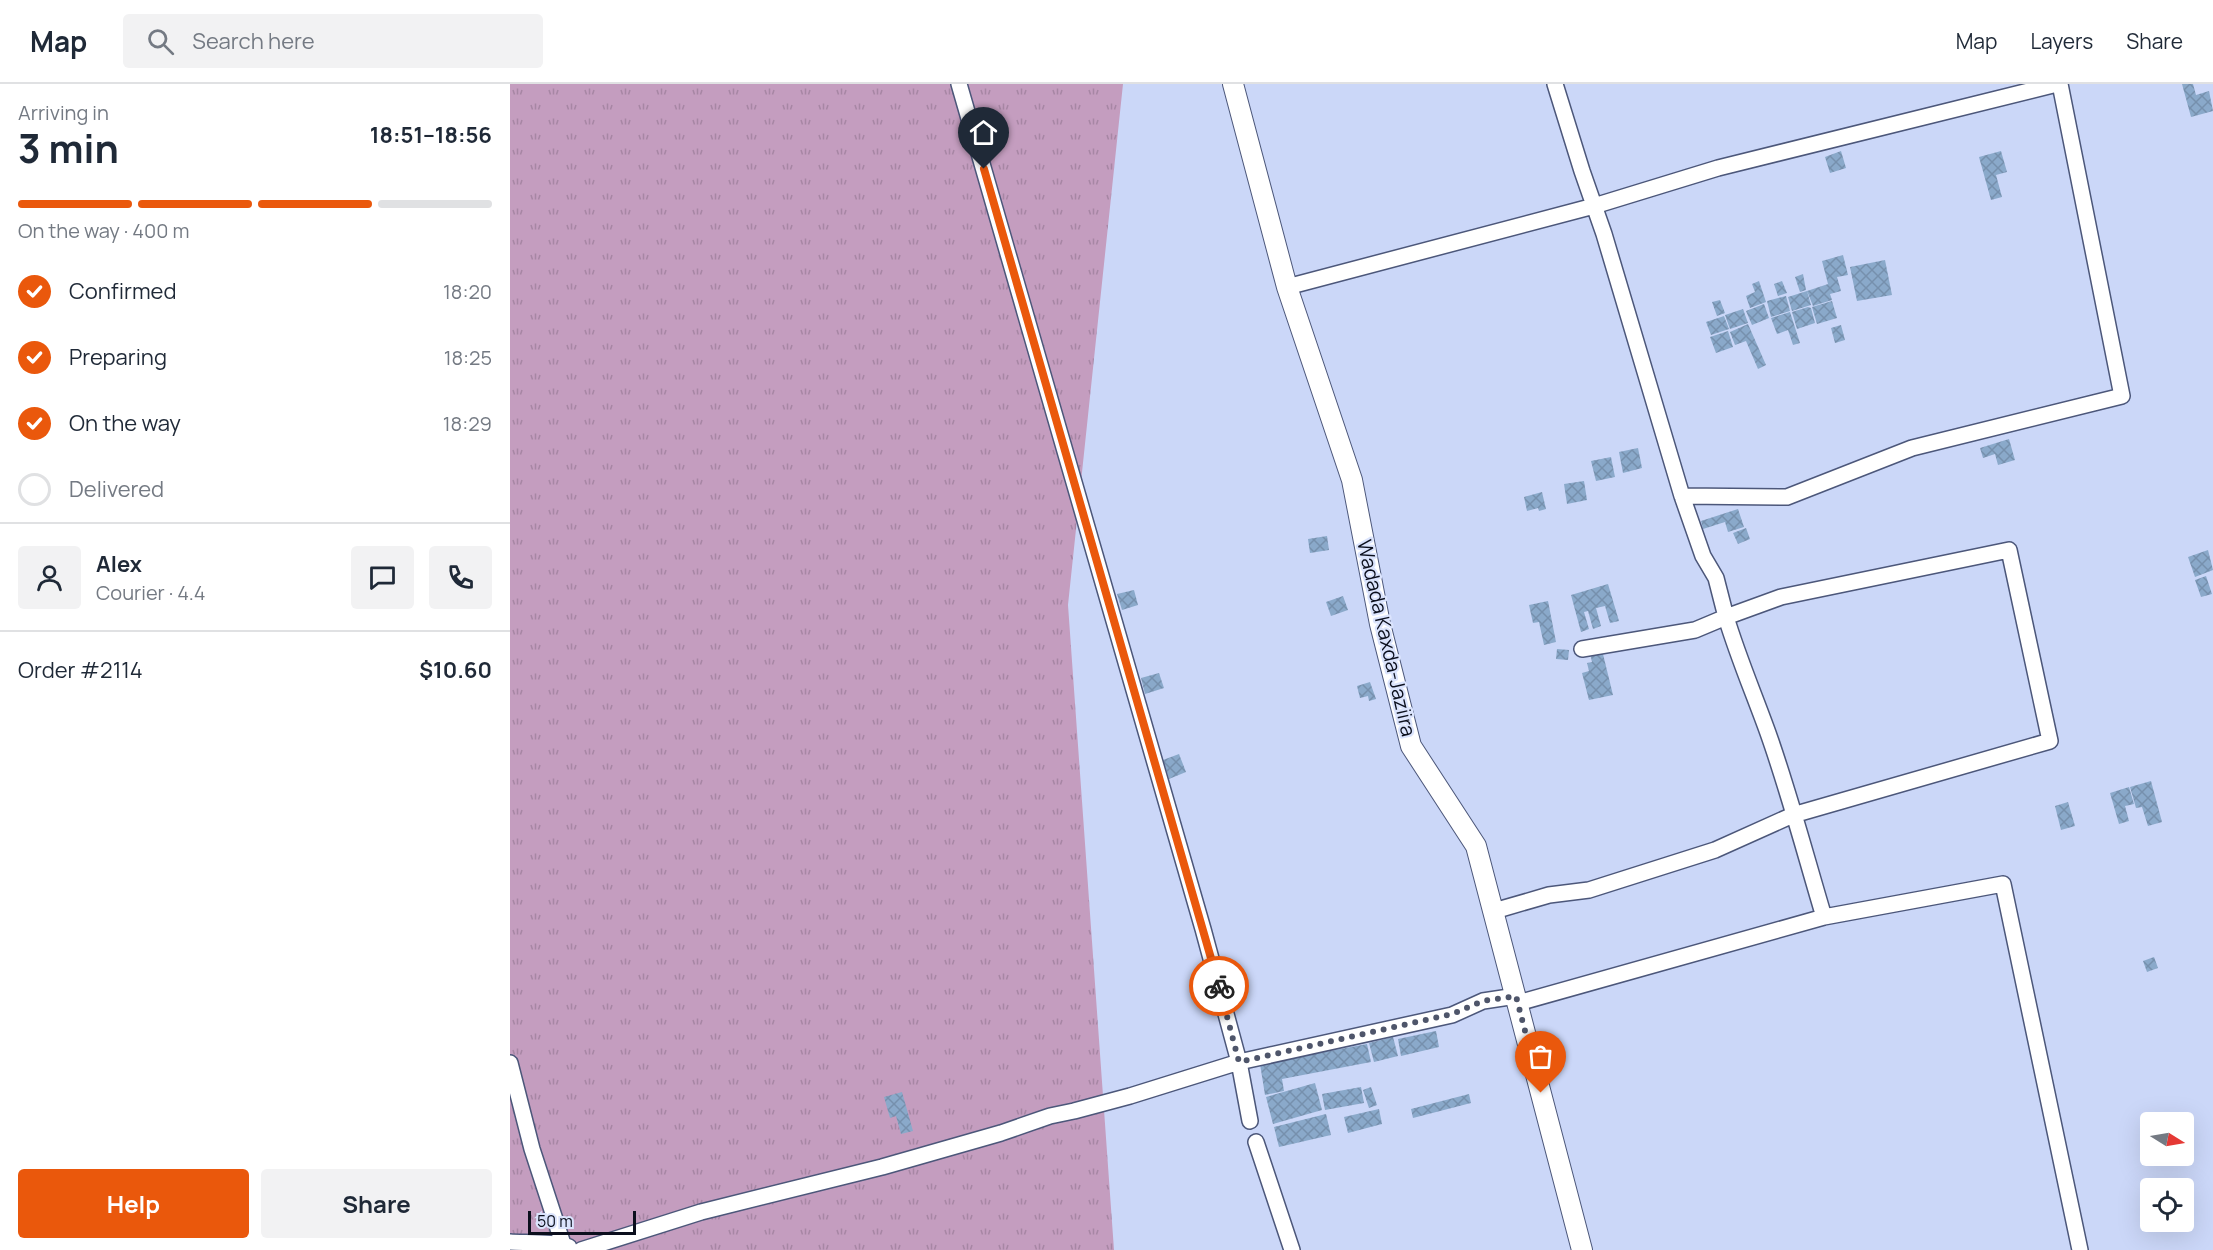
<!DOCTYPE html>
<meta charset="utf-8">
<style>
body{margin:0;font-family:Manrope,sans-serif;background:#f2f2f3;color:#1f2937;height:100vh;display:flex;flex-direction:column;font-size:22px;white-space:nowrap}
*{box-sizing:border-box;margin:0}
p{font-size:20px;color:#747a83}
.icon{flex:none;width:33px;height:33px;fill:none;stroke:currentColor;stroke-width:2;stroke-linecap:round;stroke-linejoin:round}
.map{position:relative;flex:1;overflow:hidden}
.side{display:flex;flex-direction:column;background:#fff;width:510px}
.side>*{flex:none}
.needle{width:39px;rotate:101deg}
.buttons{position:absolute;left:1630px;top:1028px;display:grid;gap:12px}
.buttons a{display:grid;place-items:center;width:54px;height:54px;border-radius:6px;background:#fff;box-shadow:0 6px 24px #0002;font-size:30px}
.scale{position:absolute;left:18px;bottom:15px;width:108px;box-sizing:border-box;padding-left:6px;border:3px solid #0b0f1d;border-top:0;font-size:16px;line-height:21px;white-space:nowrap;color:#0b0f1d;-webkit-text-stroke:4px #dbe4fd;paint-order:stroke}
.pin{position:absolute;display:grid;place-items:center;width:51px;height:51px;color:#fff;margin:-62px -26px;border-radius:50% 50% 50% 0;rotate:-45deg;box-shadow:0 0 6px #0007}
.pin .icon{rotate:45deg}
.courier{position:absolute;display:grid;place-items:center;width:60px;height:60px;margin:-30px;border:4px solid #ea580c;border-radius:50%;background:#fff;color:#222;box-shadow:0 2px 8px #0007}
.head em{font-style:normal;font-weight:700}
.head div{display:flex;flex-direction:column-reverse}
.head{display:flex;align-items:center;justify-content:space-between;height:102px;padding:0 18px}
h1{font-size:39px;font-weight:700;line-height:45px}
.bar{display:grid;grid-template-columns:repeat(4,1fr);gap:9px 6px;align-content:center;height:72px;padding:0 18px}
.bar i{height:8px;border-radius:4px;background:#e0e1e3}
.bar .selected{background:#ea580c}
.bar p{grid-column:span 4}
.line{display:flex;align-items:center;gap:15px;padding:0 18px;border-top:2px solid #e0e1e3}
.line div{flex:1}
.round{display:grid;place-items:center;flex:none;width:63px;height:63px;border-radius:6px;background:#f2f2f3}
ol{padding:0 18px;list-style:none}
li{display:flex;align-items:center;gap:18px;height:66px}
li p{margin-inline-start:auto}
li .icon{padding:6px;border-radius:50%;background:#ea580c;color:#fff;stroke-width:4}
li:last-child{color:#747a83}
li i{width:33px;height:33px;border:3px solid #e0e1e3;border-radius:50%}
.primary-button{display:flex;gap:12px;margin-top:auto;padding:12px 18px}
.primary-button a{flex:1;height:69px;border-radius:6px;background:#ea580c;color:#fff;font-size:24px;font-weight:700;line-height:69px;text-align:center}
.primary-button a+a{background:#f2f2f3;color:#1f2937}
header{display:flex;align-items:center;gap:36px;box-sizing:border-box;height:84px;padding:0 30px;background:#fff;border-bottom:2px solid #e0e1e3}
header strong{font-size:28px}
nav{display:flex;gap:33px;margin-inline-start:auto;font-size:21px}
.search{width:420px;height:54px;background:#f2f2f3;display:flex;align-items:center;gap:15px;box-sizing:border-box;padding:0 21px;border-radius:6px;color:#747a83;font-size:22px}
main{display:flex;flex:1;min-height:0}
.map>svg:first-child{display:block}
.grass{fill:url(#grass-tufts)}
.building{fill:url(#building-cross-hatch)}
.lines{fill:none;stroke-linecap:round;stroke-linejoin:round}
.minor-casing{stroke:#4c577a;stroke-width:18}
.tertiary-casing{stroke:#4c577a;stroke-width:22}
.minor{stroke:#fff;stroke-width:15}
.tertiary{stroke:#fff;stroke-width:20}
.done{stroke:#4e556a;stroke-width:6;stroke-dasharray:0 10.8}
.route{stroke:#ea580c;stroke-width:8}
.labels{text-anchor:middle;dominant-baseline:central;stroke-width:4.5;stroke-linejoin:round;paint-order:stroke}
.street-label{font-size:20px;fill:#0b0f1d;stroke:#dbe4fd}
</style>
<header>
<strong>Map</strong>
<div class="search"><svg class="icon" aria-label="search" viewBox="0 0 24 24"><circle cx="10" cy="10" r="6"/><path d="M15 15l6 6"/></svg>Search here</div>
<nav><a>Map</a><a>Layers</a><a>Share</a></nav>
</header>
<main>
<section class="side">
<div class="head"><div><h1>3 min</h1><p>Arriving in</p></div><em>18:51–18:56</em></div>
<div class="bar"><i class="selected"></i><i class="selected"></i><i class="selected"></i><i></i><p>On the way · 400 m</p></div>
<ol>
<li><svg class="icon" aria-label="check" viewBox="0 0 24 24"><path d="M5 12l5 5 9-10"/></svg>Confirmed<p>18:20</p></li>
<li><svg class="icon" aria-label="check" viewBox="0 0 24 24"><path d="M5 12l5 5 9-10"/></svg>Preparing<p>18:25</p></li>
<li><svg class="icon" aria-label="check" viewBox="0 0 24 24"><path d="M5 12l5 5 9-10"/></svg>On the way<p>18:29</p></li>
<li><i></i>Delivered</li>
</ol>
<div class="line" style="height:108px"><a class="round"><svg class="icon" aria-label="person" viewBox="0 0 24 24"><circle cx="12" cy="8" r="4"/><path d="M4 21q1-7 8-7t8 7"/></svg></a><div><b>Alex</b><p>Courier · 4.4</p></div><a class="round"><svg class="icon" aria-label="chat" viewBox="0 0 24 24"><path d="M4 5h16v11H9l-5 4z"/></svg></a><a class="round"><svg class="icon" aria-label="phone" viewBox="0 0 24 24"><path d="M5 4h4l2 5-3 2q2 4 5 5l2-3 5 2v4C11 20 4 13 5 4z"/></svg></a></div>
<div class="line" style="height:78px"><div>Order #2114</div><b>$10.60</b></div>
<div class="primary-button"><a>Help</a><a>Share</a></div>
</section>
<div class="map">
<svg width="1703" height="1166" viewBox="0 0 1703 1166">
<defs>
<pattern id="grass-tufts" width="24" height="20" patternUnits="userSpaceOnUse" patternTransform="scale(1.5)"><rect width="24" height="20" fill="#c49dbf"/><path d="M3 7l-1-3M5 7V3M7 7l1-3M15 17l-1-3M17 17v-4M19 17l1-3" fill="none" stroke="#a786a4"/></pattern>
<pattern id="building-cross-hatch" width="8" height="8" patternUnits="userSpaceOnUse" patternTransform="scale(1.5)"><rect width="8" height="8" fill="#8aa9ca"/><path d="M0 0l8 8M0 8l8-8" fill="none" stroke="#7690ad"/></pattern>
</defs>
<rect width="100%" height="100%" fill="#cbd7f8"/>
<path class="grass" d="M 0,0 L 613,0 L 558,521 L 604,1166 L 0,1166 Z"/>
<path class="building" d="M 1672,0 L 1683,0 L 1686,11 L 1699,7 L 1703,27 L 1681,33 Z
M 1331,67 L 1336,84 L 1320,89 L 1315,73 Z
M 1491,67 L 1497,88 L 1486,91 L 1492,113 L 1481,116 L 1469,73 Z
M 1333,171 L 1338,191 L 1327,193 L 1331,207 L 1320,210 L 1322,216 L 1303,222 L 1297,207 L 1318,200 L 1312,177 Z
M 1375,176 L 1382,211 L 1347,217 L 1340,183 Z
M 1293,190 L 1296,206 L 1290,208 L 1285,193 Z
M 1249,197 L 1256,218 L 1240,224 L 1236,212 L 1245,208 L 1242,200 Z
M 1272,197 L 1277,209 L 1268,212 L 1264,200 Z
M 1297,207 L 1301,221 L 1282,227 L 1278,213 Z
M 1276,212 L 1280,227 L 1261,233 L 1257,217 Z
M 1210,216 L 1215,229 L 1207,232 L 1202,218 Z
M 1322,217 L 1327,234 L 1307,240 L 1302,223 Z
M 1254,220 L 1259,234 L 1242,241 L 1236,227 Z
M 1298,223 L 1301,224 L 1305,239 L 1287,245 L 1282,228 Z
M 1233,225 L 1238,239 L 1220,245 L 1215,231 Z
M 1280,228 L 1290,259 L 1283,261 L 1278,246 L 1267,250 L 1261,234 Z
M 1214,232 L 1219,245 L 1201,251 L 1196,238 Z
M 1238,240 L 1256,281 L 1248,285 L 1236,257 L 1225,261 L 1220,248 Z
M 1331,241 L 1335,256 L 1325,259 L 1321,244 Z
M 1218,247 L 1223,263 L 1206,269 L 1200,253 Z
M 1499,355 L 1505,376 L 1488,381 L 1485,370 L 1473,374 L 1470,364 Z
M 1128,364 L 1132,384 L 1113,389 L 1109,368 Z
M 1101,373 L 1105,393 L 1086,397 L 1081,377 Z
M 1074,397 L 1077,416 L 1057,420 L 1054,400 Z
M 1032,408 L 1036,425 L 1029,427 L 1028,424 L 1017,427 L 1014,413 Z
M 1228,425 L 1234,443 L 1218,448 L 1215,438 L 1193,445 L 1191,437 Z
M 1236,444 L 1240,455 L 1228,460 L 1223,449 Z
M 817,452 L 819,466 L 800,469 L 798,455 Z
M 1698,466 L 1703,486 L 1685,493 L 1678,473 Z
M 1696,492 L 1702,510 L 1691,513 L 1685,496 Z
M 1098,500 L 1109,537 L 1100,539 L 1095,522 L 1086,524 L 1091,542 L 1083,545 L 1078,527 L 1074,528 L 1079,545 L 1071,548 L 1061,511 Z
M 624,506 L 628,521 L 612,526 L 607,510 Z
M 833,512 L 838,526 L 821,532 L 816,518 Z
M 1038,517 L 1046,558 L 1034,561 L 1029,538 L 1023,539 L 1019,521 Z
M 1047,565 L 1059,566 L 1058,576 L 1046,575 Z
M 1092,566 L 1103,611 L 1079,616 L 1072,589 L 1079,587 L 1077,579 L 1082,578 L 1080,569 Z
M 649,589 L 654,604 L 635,610 L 631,594 Z
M 860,598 L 866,615 L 859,617 L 858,612 L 850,614 L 847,602 Z
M 669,670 L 676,688 L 659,695 L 653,676 Z
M 1641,697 L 1652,738 L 1638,742 L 1632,723 L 1626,724 L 1620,703 Z
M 1619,703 L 1624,720 L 1615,722 L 1619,737 L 1609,740 L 1600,709 Z
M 1558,718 L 1565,742 L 1551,746 L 1545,722 Z
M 1644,873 L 1648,884 L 1637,888 L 1633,877 Z
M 926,947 L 929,963 L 891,972 L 888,955 Z
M 883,953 L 888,972 L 864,978 L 859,959 Z
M 857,960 L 861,978 L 772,995 L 774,1007 L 755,1011 L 750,980 Z
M 805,999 L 812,1026 L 763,1040 L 756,1013 Z
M 851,1003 L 854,1019 L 815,1026 L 812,1010 Z
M 861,1003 L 867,1021 L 859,1024 L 853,1006 Z
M 392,1008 L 403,1047 L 391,1050 L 386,1032 L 380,1034 L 374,1013 Z
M 959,1010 L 961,1019 L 903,1034 L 901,1025 Z
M 869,1025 L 872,1040 L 838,1049 L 834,1033 Z
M 816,1030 L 821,1051 L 769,1063 L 764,1043 Z"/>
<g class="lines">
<g class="minor-casing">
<path id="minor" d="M 449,0 L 693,845 L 729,978 L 740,1037
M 1045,0 L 1072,87 L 1094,150 L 1172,412 L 1193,472 L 1206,494 L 1216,533 L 1185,546 L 1072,565
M 777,203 L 1084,122 L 1208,84 L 1547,0
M 1172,412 L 1277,413 L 1402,364 L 1612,312 L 1550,0
M 984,827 L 1039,811 L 1079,806 L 1205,766 L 1283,731 L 1540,657 L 1499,466 L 1271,513 L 1216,533 C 1228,573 1244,610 1258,649 C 1279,708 1296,773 1314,833 L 1493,800 L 1570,1166
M 1008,919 L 1314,833
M 0,979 L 22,1065 L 55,1166
M 746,1058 L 782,1166
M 0,1158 C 14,1159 49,1158 59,1163
M 71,1166 L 191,1128 L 372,1083 L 491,1049 L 540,1032 L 564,1027 L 620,1012 L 729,978 L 942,931 L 973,917 L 1006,912"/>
</g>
<g class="tertiary-casing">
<path id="tertiary" d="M 723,0 L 777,203 L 842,396 L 870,540 L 901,662 L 966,762 L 1072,1166"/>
</g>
<use href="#minor" class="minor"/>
<use href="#tertiary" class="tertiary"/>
</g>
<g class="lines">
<path class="done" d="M 709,902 L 729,978 L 942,930 L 973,917 L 1006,912 L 1031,1009"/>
<path class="route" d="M 474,85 L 709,902"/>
</g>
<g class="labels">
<g class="street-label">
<text transform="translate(877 554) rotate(77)">Wadada Kaxda-Jaziira</text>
</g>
</g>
</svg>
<div class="buttons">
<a><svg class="needle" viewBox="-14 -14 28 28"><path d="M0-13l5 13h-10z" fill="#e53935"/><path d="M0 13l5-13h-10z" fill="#747a83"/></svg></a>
<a><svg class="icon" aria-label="locate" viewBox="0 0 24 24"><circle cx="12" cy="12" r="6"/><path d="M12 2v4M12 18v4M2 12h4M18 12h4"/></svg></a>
</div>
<div class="scale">50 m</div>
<div class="pin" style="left:1031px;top:1009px;background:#ea580c"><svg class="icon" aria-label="bag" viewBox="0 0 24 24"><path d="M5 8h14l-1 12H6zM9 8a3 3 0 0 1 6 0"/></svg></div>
<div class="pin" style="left:474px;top:85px;background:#1f2937"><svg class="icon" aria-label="home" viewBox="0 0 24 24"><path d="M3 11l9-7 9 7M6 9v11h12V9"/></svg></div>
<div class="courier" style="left:709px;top:902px"><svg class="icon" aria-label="bike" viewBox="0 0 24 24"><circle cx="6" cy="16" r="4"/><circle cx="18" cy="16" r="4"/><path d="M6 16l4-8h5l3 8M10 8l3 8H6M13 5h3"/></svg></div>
</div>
</main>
